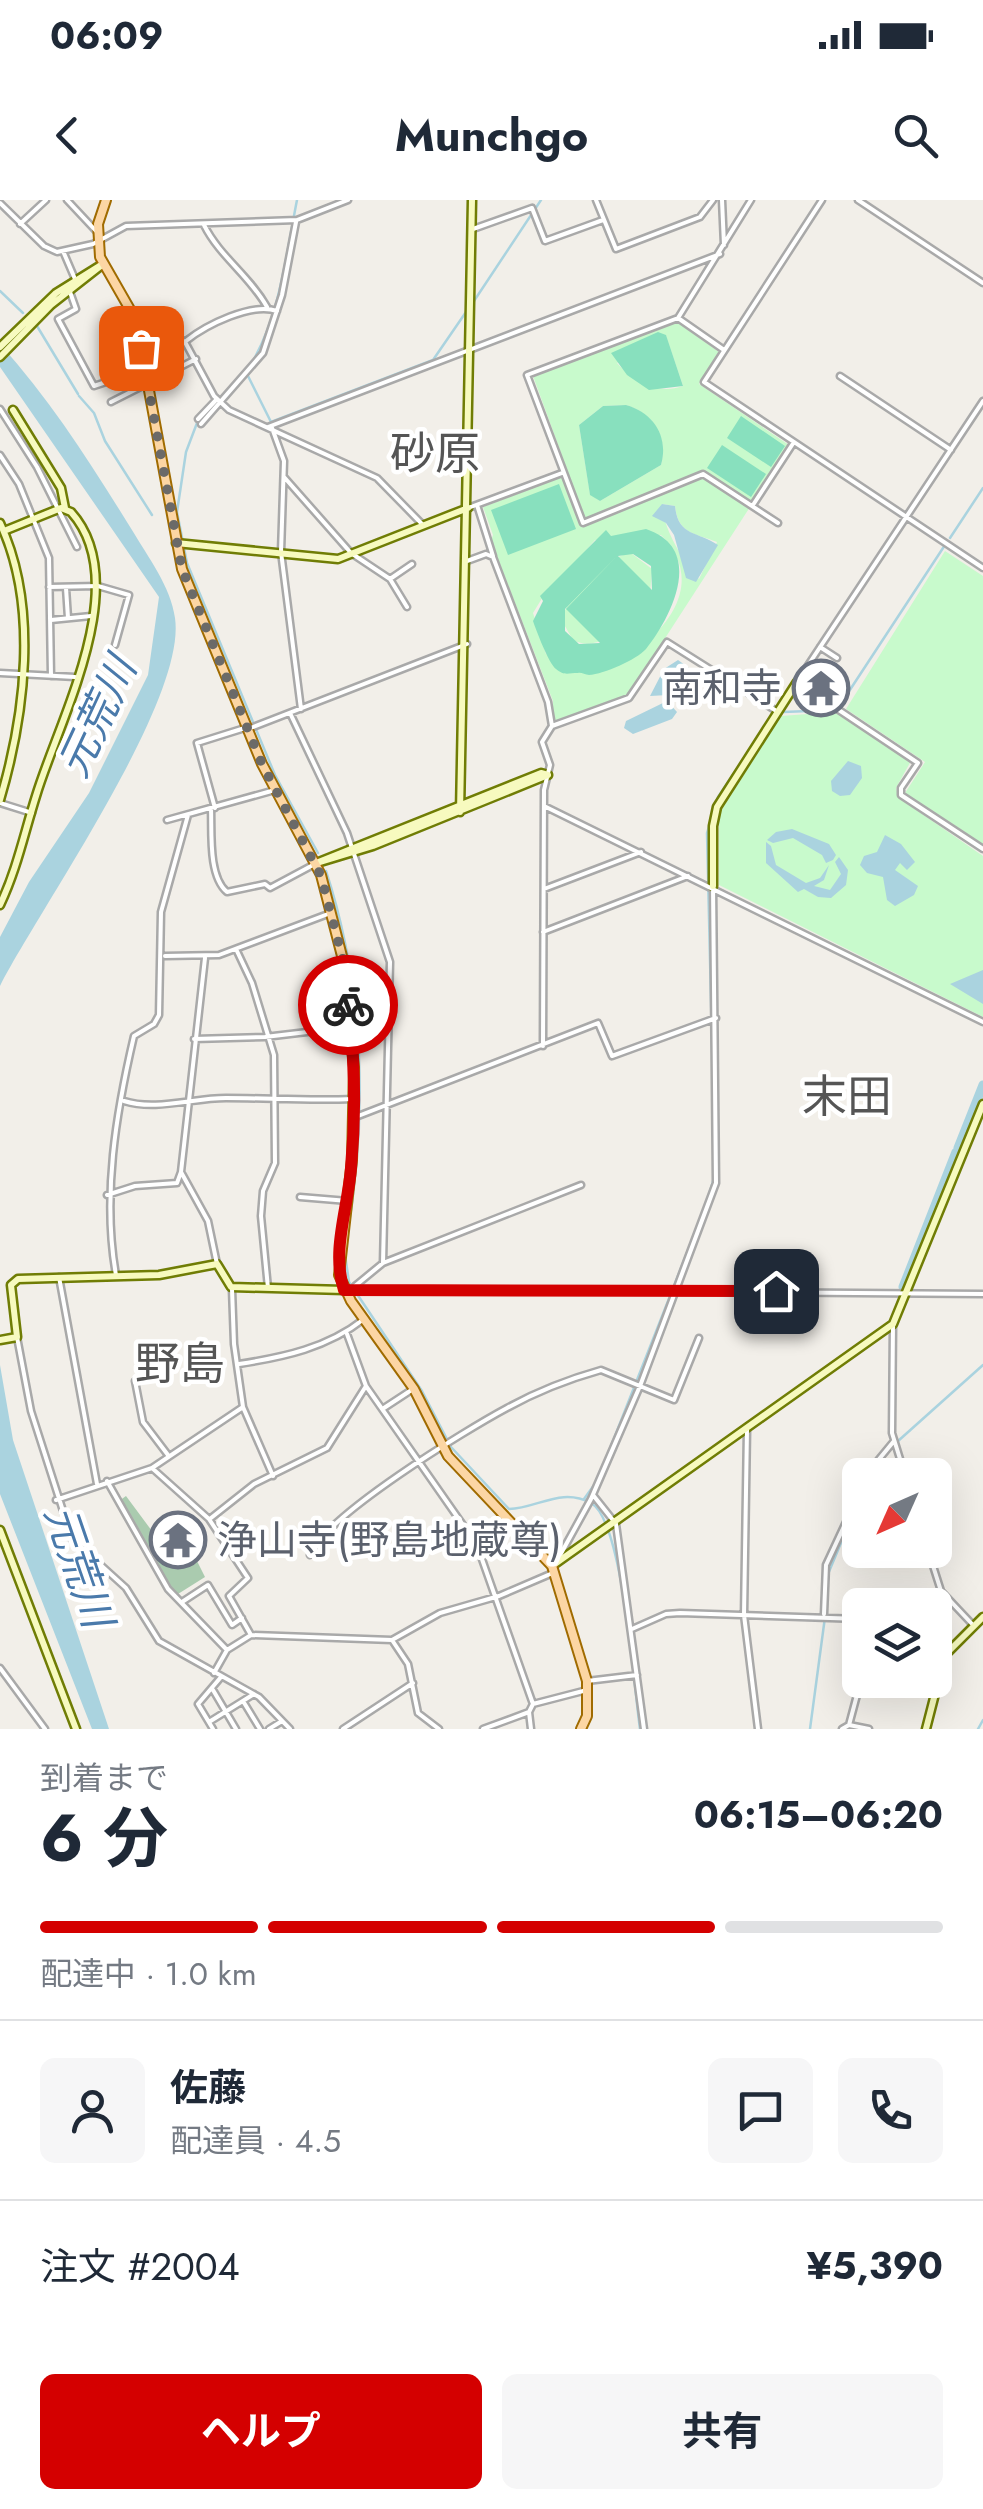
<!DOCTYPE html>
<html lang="ja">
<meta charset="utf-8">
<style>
body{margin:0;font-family:Jost,"Noto Sans JP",sans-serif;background:#f6f6f7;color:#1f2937;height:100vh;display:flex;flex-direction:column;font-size:38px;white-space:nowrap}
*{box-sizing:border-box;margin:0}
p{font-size:32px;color:#747a83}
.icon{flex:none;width:55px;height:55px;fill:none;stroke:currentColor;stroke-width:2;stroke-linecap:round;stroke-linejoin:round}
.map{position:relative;height:1529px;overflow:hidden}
.side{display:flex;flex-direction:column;background:#fff;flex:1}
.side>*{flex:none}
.needle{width:65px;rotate:225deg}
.tools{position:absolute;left:842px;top:1258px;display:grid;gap:20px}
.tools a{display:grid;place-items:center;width:110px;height:110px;border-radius:15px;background:#fff;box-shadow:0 10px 40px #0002;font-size:50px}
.pin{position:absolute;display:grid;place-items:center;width:85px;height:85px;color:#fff;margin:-42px;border-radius:20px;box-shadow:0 5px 15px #0006}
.courier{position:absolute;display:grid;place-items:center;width:100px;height:100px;margin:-50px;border:8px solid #d40000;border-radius:50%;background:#fff;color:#222;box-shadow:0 2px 12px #0007}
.head em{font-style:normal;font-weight:700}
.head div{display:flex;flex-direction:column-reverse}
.head{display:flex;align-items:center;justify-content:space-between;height:170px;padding:0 40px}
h1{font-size:65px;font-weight:700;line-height:75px}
.bar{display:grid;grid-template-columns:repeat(4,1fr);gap:15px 10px;align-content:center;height:120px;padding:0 40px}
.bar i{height:12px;border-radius:8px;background:#e0e1e3}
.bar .current{background:#d40000}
.bar p{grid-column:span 4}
.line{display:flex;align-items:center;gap:25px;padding:0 40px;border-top:2px solid #e0e1e3}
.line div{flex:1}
.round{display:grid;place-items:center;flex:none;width:105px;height:105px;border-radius:15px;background:#f6f6f7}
.cta{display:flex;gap:20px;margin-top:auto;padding:20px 40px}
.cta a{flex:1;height:115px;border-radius:15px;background:#d40000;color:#fff;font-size:40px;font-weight:700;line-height:115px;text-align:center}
.cta a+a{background:#f6f6f7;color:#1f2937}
.status{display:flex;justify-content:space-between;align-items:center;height:70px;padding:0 50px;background:#fff;direction:ltr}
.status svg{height:28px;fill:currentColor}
header{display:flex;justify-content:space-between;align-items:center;height:130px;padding:0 40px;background:#fff;font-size:45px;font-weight:700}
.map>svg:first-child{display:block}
.cemetery{fill:#aacbaf}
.park{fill:#c8facc;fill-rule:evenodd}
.pitch{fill:#88e0be;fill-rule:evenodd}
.water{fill:#aad3df}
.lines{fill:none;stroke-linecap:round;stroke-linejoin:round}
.stream{stroke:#aad3df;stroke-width:2.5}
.river{stroke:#aad3df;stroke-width:9}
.street-casing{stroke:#a9a9a9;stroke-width:9}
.secondary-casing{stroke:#707d05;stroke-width:11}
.primary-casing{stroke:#a06b00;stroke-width:12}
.street{stroke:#fff;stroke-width:4}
.secondary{stroke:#f7fabf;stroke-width:6}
.primary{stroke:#fcd6a4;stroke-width:8}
.done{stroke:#6b6a68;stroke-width:10;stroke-dasharray:0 18}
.route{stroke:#d40000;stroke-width:12}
.labels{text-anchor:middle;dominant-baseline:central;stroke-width:9;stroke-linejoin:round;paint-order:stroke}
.worship-label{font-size:40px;fill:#5b616d;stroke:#fff;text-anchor:end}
.water-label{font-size:42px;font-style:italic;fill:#4a7aab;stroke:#fff}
.quarter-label{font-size:45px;fill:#555;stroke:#fff}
</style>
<div class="status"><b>06:09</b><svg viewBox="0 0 49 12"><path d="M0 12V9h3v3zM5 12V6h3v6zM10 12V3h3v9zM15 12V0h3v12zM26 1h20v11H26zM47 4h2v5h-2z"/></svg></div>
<header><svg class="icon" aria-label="back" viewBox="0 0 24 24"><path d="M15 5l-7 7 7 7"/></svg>Munchgo<svg class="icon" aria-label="search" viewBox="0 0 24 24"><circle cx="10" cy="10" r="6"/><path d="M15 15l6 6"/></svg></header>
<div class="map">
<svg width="983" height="1529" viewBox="0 0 983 1529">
<rect width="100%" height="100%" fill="#f2efe9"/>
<path class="cemetery" d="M 126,1296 L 169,1354 L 190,1347 L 205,1377 L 178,1394 L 170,1388 L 119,1301 Z"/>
<path class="park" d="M 674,120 L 719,152 L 699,184 L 789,245 L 752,302 L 702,271 L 585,319 L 533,176 ZM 661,134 L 666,136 L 683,186 C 657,195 634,182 617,163 ZM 626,205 C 654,214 668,236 661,265 L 600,301 L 590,294 L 579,225 L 603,206 Z
M 562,277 L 583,325 L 703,277 L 750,307 L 627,497 L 558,522 L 553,519 L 553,501 L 491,341 L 493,335 L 483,307 ZM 662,304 L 675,306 C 678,334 694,333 717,342 L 699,379 C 682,360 663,328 662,304 ZM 661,335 C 719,394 642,457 589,475 L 546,454 L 533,413 L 549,387 L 552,389 L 595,340 Z
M 945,351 L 983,376 L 983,644 L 905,593 L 925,562 L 846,509 Z
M 631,353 L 652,369 L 650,394 C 631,416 604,456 573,440 L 562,421 C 565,396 606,356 631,353 Z
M 835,512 L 911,561 L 896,588 L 899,598 L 983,656 L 983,817 L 719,685 L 719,614 L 781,516 Z"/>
<path class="pitch" d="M 658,132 L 666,135 L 683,186 L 649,190 L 627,175 L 611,153 Z
M 626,205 C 654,213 669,237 661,265 L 600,301 L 590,295 L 579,225 L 603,206 Z
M 741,216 L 785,246 L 771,267 L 727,238 Z
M 722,245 L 766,274 L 751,297 L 707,268 Z
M 559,284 L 576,329 L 508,355 L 491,310 Z
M 646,329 C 709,350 667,423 646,449 C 636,460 604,474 589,475 C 585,475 581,472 578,473 C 568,473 564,476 556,469 C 549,464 536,430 533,421 L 543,401 L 540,396 L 606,330 L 611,336 ZM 633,354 L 651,366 L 652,390 L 618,356 ZM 617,356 L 566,409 L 600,443 L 579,444 L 565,431 L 565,409 Z"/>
<path class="water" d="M 0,144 C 52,202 91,264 132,330 C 148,357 171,387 175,418 C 187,500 41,706 0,786 L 0,737 L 29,682 L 89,593 L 148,475 L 159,397 L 0,167 Z
M 662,304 L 675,306 C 678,337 698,331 718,345 L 696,382 L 686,378 L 674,335 L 666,323 L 652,316 Z
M 678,460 L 700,476 L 686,494 L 650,496 L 664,469 Z
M 667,501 L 677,512 L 672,519 L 633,534 L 624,528 L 626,521 Z
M 848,561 L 861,566 L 862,578 L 850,595 L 840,596 L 832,591 L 831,581 Z
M 792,629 L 829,644 L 836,655 L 833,660 L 826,663 L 822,655 L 793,638 L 773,643 L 767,640 L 776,632 Z
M 885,635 L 901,644 L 915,662 L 907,670 L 900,663 L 895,670 L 918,686 L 914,695 L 895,706 L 887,700 L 883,677 L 867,673 L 860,665 L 864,656 L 877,652 Z
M 766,642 L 771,646 L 776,665 L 806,683 L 820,678 L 829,665 L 824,680 L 814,686 L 830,690 L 841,674 L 835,662 L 839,657 L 848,670 L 846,685 L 831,698 L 818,697 L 804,689 L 798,692 L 766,663 Z
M 983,770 L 983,804 L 950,784 Z
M 0,1165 L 13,1240 L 109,1529 L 92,1529 L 0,1294 Z"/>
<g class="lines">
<path class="stream" d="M 0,91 L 23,113
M 474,101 L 541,0
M 37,126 L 78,194
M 250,166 C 280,117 286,55 297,0
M 247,174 L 271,222 L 433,160 L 466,112
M 79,196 L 94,213 L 105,241 L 152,315
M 218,202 L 197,223 L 186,252 L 177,312 L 187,363 L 275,575 L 318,653
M 950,338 L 983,288
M 840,505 L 945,345
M 783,512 L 835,510
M 326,671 C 365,791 368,919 346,1042
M 713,885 L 707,633 L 718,597 L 761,533
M 714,928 L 714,970
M 706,1004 L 714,978
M 345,1055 L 349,1082 L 422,1191 L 451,1247 L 509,1309 C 538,1308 561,1287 591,1303 C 623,1320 634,1489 640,1529
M 888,1250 L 983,1165
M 602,1269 L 703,1012
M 584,1299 L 597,1281
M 828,1374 L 860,1297
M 810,1529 L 825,1417
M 978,1529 L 983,1520"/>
<path class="river" d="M 958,948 L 983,885
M 903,1087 L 956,952"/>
<g class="street-casing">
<path id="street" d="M 67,0 L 97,32
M 596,0 L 616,49 L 700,17 L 713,0
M 722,0 L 724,45
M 822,0 L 704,182 L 983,368
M 858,0 L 983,83
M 0,3 L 44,46 L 57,52 L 93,44 L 126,26 L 297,20 L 348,0
M 20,24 L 46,0
M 204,25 C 220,57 250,76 267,107
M 473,29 L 532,8 L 545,41 L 603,20
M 63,51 L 75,79
M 70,92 L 76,109 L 58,119 L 94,186 L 145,169
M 133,111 L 185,142 L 214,196 L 229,210 L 377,278 L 422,324
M 678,118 L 751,0
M 186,141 C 206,125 252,102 277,111
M 724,150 L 678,118 L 527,175 L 583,323 L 703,274 L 778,323
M 840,176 L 951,250
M 983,201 L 797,482 L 918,563 L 901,588 L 901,595 L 983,649
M 111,202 L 196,159
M 0,209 L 37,267 L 77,347
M 198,219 L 217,199
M 201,224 L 263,153 L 282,95 L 296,22
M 268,227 L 720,54
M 272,228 L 284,261 L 281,352 L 301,509
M 0,255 L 19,284 L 49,358 L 51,476
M 284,277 L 351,353 L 390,379 L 407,407
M 477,305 L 493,356
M 753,305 L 794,242
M 468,308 L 562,273
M 467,361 L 486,354 L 493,357 L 548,502 L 552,526 L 629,498 L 667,442 L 778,512
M 390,379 L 412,364
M 49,387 L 98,386 L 129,395 L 115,445
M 66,388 L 68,418
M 51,420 L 91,416
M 820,447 L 837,458
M 0,473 L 75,477
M 290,513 L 347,633 L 390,762 L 383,1063
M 248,529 L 467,444
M 0,603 L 32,613
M 544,606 L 983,822
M 215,608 L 197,543 L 248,527
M 211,609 C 212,632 208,676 227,692 L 265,684 L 270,688 L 313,665
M 167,620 L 275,590
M 544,689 L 641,652
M 543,732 L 688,676
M 236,749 L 252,783 L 274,855 L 275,963 L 263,991 L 261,1016 L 268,1088
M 165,756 L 219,755 L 328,714
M 205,758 L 181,972 L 208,1021 L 217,1064
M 194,839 L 265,837 L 349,827
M 543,846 L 544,590 L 550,565 L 542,542 L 552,526
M 124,901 C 156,911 192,898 226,898 C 269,898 309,901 353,899
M 353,918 L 598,823 L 612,856 L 716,818
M 107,995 L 135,986 L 177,983 L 181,972
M 300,997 L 348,1001
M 116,1075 C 102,996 116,913 134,836 L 154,824 L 159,815 L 161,712 L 188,615
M 59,1077 L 97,1284
M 355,1086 L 383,1063 L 581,985
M 232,1089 L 234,1144 L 243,1207 L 273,1276
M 348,1089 L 983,1094
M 893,1124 L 892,1233 L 905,1275
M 347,1134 L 366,1186 L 477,1345 L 533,1504 L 529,1512 L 531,1529
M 17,1137 L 31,1211 L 72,1339 L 126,1388 L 159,1441 L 259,1497 L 290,1529
M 239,1164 C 284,1157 327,1148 364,1119
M 135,1181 L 143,1222 L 168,1255
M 384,1208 L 413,1189
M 747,1229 L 744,1415 L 758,1529
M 152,1268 L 209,1319 L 248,1378 L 229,1396 L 251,1435
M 866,1275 L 894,1241
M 107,1281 L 168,1389 L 227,1450
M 593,1295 L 616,1324 L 644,1529
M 56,1300 L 152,1268 L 243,1207
M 211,1318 L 254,1284 L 327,1248 L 366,1186
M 928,1350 L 941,1391 L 973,1425
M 310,1355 C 325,1316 466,1230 507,1208 C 536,1192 569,1179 601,1170 L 674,1200 L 699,1138
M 558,1359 L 591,1299 L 640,1186 L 716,983 L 713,686
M 182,1402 L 208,1385 L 232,1425 L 242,1418
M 824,1414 L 826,1365 L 860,1292
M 632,1429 L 666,1414 L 680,1413 L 860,1419
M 935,1437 L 951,1447
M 392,1440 L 408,1464 L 418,1513 L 439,1529
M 0,1468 L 45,1529
M 214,1473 L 227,1450 L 251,1435 L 392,1440 L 440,1413 L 499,1396 L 555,1372
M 587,1481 L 637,1475
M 213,1490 L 236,1529
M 243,1501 L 260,1529
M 533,1504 L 587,1490
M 209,1522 L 254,1494
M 849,1525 L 869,1529
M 213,1529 L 198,1504 L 221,1477
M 269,1529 L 282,1521
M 343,1529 L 413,1483
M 483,1529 L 529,1512
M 842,1529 L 849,1525 L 861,1480"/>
</g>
<g class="secondary-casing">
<path id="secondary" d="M 0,147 L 56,93 L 101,65
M 0,157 L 51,105 L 102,65
M 13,210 L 61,288 L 65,308
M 0,323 C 39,406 25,515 0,600
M 176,343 L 338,359 L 468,308
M 460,612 L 472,0
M 316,663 L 541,573 L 548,575
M 317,663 L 373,646 L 548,575
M 713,686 L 713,626 L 717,607 L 797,482
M 0,705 C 17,669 24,634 36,596 C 58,522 135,383 71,312 L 61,308 L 4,331
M 0,1140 L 17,1137 L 11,1085 L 18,1079 L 159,1075 L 217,1064 L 231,1087 L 344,1090
M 0,1330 L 76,1529
M 552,1366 L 893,1124 L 983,904
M 926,1529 L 945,1455 L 983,1417"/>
</g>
<g class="primary-casing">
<path id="primary" d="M 106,0 L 98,24 L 100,57 L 136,120 L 182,369 L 262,564 L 321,675 L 343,760 L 354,867 L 352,960 L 339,1075 L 351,1101 L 414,1189 L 448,1256 L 552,1366 L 587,1481 L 587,1516 L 581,1529"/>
</g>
<use href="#street" class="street"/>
<use href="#secondary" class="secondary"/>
<use href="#primary" class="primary"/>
</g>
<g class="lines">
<path class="done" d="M 141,148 L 182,369 L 262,564 L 321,676 L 343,760 L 348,805"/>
<path class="route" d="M 348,805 C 355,859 356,914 351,968 C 348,1008 331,1051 344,1090 L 776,1091"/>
</g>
<defs>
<g id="temple-ring" transform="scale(2.875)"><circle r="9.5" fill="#fff" stroke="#6b7280" stroke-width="1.5"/><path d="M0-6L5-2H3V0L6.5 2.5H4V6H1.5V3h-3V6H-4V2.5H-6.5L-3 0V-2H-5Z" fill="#6b7280"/></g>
</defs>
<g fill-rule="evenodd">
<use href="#temple-ring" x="821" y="488"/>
<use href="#temple-ring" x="178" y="1340"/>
</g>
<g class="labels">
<g class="worship-label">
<text x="782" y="488">南和寺</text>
<text x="217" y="1340" text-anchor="start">浄山寺(野島地蔵尊)</text>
</g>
<g class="water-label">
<text transform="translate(97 517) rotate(-65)">元荒川</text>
<text transform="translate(79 1366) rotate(71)">元荒川</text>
</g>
<g class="quarter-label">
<text x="435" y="253">砂原</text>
<text x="847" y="896">末田</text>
<text x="180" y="1163">野島</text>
</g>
</g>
</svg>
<div class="tools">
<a><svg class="needle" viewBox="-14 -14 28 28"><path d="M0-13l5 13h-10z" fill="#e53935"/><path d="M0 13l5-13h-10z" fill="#747a83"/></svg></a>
<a><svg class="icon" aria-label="layers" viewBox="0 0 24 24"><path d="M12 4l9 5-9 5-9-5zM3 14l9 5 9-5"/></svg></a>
</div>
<div class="pin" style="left:141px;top:148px;background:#ea580c"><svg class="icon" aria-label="bag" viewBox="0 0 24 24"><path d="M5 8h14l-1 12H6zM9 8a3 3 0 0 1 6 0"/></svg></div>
<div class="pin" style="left:776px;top:1091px;background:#1f2937"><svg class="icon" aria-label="home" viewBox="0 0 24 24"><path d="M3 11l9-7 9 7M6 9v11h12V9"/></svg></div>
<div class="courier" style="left:348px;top:805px"><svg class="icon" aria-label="bike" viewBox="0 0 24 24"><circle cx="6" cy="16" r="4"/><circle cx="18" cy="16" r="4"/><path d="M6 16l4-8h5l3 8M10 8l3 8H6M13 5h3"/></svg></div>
</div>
<section class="side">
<div class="head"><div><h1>6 分</h1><p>到着まで</p></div><em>06:15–06:20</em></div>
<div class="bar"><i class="current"></i><i class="current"></i><i class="current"></i><i></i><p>配達中 · 1.0 km</p></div>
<div class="line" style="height:180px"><a class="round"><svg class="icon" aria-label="person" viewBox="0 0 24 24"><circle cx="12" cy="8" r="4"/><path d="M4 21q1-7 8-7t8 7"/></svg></a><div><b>佐藤</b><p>配達員 · 4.5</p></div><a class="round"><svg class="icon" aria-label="chat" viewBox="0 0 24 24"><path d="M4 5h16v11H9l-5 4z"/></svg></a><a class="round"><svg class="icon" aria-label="phone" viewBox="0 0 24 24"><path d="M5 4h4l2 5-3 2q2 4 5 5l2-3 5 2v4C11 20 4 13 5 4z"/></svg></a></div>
<div class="line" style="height:130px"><div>注文 #2004</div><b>¥5,390</b></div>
<div class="cta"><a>ヘルプ</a><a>共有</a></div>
</section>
